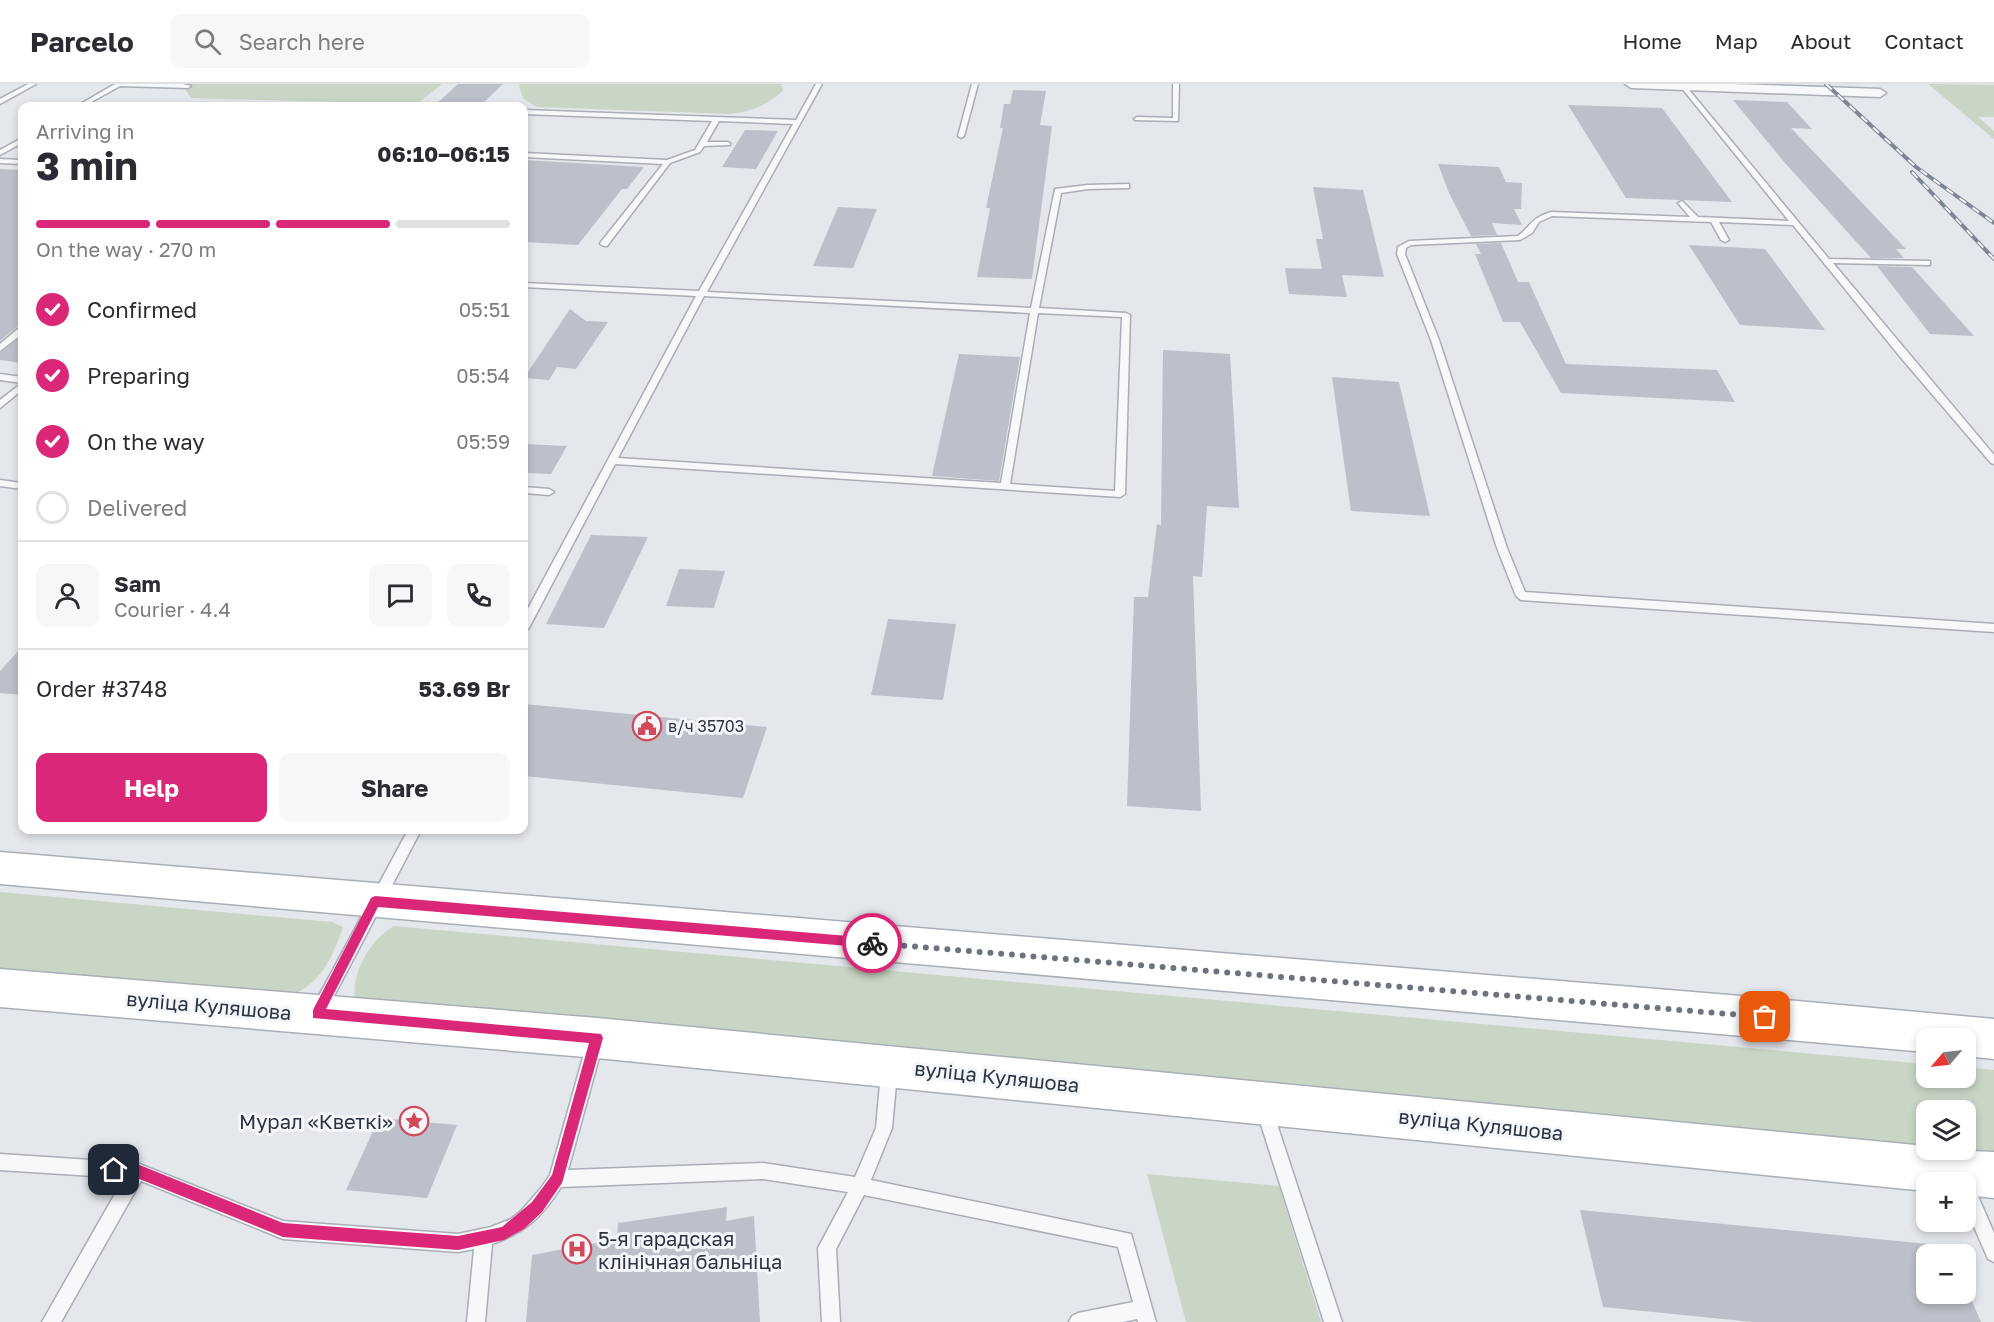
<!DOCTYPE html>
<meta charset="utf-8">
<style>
body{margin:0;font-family:"Golos Text",sans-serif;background:#f7f7f7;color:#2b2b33;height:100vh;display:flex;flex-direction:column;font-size:22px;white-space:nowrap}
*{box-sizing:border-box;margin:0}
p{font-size:20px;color:#7c7c81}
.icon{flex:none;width:33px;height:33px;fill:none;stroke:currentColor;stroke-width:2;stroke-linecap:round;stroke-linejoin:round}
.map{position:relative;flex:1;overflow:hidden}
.side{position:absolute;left:18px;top:18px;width:510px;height:732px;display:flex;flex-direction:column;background:#fff;border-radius:12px;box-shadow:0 3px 9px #0003}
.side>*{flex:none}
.needle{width:39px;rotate:242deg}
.buttons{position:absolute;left:1916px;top:944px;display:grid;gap:12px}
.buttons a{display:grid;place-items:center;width:60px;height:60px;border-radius:12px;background:#fff;box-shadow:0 3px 9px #0003;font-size:30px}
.pin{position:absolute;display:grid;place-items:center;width:51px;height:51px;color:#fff;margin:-26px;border-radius:12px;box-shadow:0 3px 9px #0006}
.courier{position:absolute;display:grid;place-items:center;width:60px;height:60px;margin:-30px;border:4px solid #db2777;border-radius:50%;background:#fff;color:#222;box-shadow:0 2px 8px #0007}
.head em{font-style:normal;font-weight:700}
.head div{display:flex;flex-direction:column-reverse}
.head{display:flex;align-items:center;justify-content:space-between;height:102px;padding:0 18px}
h1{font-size:39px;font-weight:700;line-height:45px}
.bar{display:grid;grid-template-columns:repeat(4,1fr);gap:9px 6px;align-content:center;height:72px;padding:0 18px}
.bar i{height:8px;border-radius:4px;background:#e1e1e2}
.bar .active{background:#db2777}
.bar p{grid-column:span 4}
.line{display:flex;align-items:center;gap:15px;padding:0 18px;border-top:2px solid #e1e1e2}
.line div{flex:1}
.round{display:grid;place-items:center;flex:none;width:63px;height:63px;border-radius:12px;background:#f7f7f7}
ol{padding:0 18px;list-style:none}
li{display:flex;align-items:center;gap:18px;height:66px}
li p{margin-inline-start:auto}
li .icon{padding:6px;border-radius:50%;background:#db2777;color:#fff;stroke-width:4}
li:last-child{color:#7c7c81}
li i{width:33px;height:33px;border:3px solid #e1e1e2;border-radius:50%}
.button{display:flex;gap:12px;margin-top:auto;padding:12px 18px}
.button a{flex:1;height:69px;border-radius:12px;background:#db2777;color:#fff;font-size:24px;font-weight:700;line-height:69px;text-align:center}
.button a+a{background:#f7f7f7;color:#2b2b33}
header{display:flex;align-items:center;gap:36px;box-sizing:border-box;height:84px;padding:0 30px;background:#fff;border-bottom:2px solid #e1e1e2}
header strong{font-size:28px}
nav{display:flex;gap:33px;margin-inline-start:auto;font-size:21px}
.search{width:420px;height:54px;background:#f7f7f7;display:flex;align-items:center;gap:15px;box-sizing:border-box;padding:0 21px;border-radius:12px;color:#7c7c81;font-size:22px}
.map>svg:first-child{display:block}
.green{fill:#c9d6c5}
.building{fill:#bbc0ca}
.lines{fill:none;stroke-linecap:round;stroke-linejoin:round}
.service-casing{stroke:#a9aeb7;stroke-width:3}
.minor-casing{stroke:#a9aeb7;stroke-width:3}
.secondary-casing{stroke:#a9aeb7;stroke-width:3}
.service{fill:#f7f8fa;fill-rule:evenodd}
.minor{fill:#f7f8fa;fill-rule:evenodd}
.secondary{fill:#fff;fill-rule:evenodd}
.rail-casing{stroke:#7d8696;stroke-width:4}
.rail{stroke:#f4f6f9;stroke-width:2;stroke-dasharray:8;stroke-linecap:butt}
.route{fill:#db2777}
.done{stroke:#6c737f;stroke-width:6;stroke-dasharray:0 10.8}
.labels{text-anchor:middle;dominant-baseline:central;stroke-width:6;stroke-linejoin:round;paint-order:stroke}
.poi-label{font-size:16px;fill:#2b3445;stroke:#f4f6f9;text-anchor:start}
.near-street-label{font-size:20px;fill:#2b3445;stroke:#f4f6f9}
.near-poi-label{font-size:20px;fill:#2b3445;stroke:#f4f6f9;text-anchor:end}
</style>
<header>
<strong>Parcelo</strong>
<div class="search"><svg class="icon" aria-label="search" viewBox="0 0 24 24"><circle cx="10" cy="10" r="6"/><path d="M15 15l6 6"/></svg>Search here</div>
<nav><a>Home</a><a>Map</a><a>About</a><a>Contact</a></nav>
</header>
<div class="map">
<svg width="1994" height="1238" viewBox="0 0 1994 1238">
<rect width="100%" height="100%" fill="#e4e7ec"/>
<path class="green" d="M 182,0 L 442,0 L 417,20 L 191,14 Z
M 521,0 L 781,0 L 783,7 C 765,22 751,28 728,30 L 536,23 L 523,14 L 519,2 Z
M 1928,0 L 1994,1 L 1994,33 L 1978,33 L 1994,47 L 1994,55 Z
M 0,808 L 332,838 L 343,843 C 332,875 321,900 288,913 L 0,886 Z
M 394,842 L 1926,980 L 1926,993 L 1965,993 L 1965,983 L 1994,986 L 1994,1069 L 1956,1065 L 1965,1065 L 1965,1026 L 1926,1026 L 1926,1062 L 360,918 L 355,913 C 352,887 371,855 394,842 Z
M 1147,1090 L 1279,1102 L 1321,1238 L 1186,1238 Z"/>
<path class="building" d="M 458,0 L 503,0 L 480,22 L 434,22 Z
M 1013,6 L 1046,7 L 1040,41 L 1052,42 L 1032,195 L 977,193 L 990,124 L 986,124 L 1003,44 L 1000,44 L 1004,20 L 1010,20 Z
M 1733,16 L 1787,18 L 1812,45 L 1791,44 L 1906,165 L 1896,165 L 1904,174 L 1871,174 L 1785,79 Z
M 1568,21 L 1662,24 L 1732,118 L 1626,114 Z
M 745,46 L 778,47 L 756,85 L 722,83 Z
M 524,76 L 644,83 L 627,105 L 622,105 L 578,161 L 524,158 Z
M 1438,80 L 1499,83 L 1506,98 L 1522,99 L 1521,125 L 1514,125 L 1522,141 L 1492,139 L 1497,151 L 1471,152 L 1449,109 Z
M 0,85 L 22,86 L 22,242 L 18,242 L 0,257 Z
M 1313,103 L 1363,106 L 1384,193 L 1342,191 L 1347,213 L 1289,210 L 1285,184 L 1322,185 L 1316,155 L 1323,155 Z
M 838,123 L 877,125 L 853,184 L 813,182 Z
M 1501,159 L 1518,198 L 1529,198 L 1566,280 L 1717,286 L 1735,318 L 1561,309 L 1520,238 L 1503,238 L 1475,170 L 1481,170 L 1476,160 Z
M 1689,161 L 1765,165 L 1825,246 L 1740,241 Z
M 1877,182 L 1912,183 L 1974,252 L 1930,250 Z
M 570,225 L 586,237 L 608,238 L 576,285 L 557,283 L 549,296 L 524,294 Z
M 22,252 L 22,279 L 0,276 L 0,269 Z
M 1163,266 L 1230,270 L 1239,424 L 1207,422 L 1202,493 L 1193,492 L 1201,727 L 1127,722 L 1134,513 L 1148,513 L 1157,440 L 1161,441 Z
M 959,270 L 1020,273 L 999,397 L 932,392 Z
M 1332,293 L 1399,298 L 1430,432 L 1351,427 Z
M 524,360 L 567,362 L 551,390 L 524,389 Z
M 591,451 L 648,453 L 604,544 L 546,540 Z
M 679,485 L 725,487 L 714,524 L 666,522 Z
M 888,535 L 956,540 L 943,616 L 871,611 Z
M 22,563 L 22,611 L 0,609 L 0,587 Z
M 524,620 L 767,643 L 743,714 L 524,692 Z
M 379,1034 L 457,1041 L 427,1114 L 346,1106 Z
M 727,1123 L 726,1137 L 754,1132 L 760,1238 L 526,1238 L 532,1171 L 617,1155 L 618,1139 Z
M 1580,1126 L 1948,1162 L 1951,1170 L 1926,1170 L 1926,1209 L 1965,1209 L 1965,1201 L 1981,1238 L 1753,1238 L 1603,1223 Z"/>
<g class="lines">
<g class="service-casing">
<path id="service" d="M 28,0 L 36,0 L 0,20 L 0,15 Z
M 115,0 L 183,0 L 191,2 L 188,4 L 120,2 L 84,22 L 77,22 Z
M 816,0 L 822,0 L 707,208 L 1031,224 L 1055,105 L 1088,101 L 1129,100 L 1129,104 L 1126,104 L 1088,105 L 1061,109 L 1039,224 L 1126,229 L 1130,231 L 1125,410 L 1120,413 L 615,380 L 530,542 L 528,545 L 524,546 L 524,532 L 696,212 L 524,203 L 524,199 L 699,207 L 793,40 L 719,37 L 707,58 L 728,58 L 730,59 L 730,61 L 704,62 L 700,68 L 670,79 L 607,162 L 604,162 L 600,160 L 601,158 L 663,80 L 524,73 L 524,69 L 667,76 L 695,66 L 712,37 L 524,30 L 524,26 L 796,36 ZM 704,212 L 1030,229 L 1001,399 L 618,374 ZM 1038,229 L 1122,233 L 1115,407 L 1010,400 Z
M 972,0 L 978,0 L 964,52 L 961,54 L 958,52 Z
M 1173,0 L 1179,0 L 1178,37 L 1135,36 L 1134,35 L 1137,33 L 1173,34 Z
M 1681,1 L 1685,1 L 1829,175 L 1930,177 L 1930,181 L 1927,181 L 1833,179 L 1994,371 L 1994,380 L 1991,379 L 1902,275 L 1793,141 L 1719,138 L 1729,156 L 1725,158 L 1721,156 L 1711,138 L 1552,132 L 1539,138 L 1532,149 L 1520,156 L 1411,161 L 1406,164 L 1405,170 L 1439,256 L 1507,464 L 1525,508 L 1994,540 L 1994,548 L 1521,516 L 1516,512 L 1497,464 L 1431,256 L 1397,170 L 1398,163 L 1409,157 L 1518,152 C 1532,141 1531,134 1551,128 L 1690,133 L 1678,119 L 1682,117 L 1698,133 L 1789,137 L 1681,3 Z
M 22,54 L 22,59 L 0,71 L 0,66 Z
M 0,75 L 22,76 L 22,80 L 0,79 Z
M 19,244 L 22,244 L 22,250 L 0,267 L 0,260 Z
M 0,290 L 22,293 L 22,299 L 0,296 Z
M 22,299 L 22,306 L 0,324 L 0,316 Z
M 0,396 L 22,399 L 22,405 L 0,402 Z
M 524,403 L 549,405 L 554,408 L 549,411 L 524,409 Z
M 408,746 L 421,746 L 324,931 L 319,933 L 314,931 L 312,926 L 314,921 Z
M 595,952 L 600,954 L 603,959 L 568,1086 L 763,1079 L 855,1093 L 876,1044 L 881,989 L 884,984 L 889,981 L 894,984 L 897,989 L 892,1044 L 871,1096 L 1131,1150 L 1156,1238 L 1138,1238 L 1137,1235 L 1123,1238 L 1069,1238 L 1072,1232 L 1078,1229 L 1133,1218 L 1118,1163 L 864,1111 L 836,1165 L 840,1238 L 822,1238 L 818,1164 L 848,1108 L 763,1095 L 561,1103 C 542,1133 526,1148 492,1160 L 485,1238 L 467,1238 L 474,1165 L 458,1168 L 283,1155 L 141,1097 L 61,1238 L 42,1238 L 124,1094 L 0,1086 L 0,1070 L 137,1079 L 283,1137 L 458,1150 L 491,1143 L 511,1135 L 521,1127 L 541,1104 L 550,1091 L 587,959 L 590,954 Z
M 1265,1020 L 1271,1022 L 1273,1028 L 1342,1238 L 1324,1238 L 1257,1028 L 1259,1022 Z
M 1965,1094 L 1971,1096 L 1994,1149 L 1994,1178 L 1988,1175 L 1965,1122 L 1965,1098 L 1958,1098 Z"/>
</g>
<g class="minor-casing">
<path id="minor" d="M 1625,0 L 1733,0 L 1880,5 L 1886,9 L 1880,13 L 1631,4 Z"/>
</g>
<g class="secondary-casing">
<path id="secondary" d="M 0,768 L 1765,914 L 1994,935 L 1994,975 L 1965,972 L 1965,954 L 1926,954 L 1926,968 L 0,800 Z
M 0,885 L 597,934 L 1926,1062 L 1926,1065 L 1994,1068 L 1994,1114 L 1965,1111 L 1965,1098 L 1926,1098 L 1926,1107 L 597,974 L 0,923 Z"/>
</g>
<use href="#service" class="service"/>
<use href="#minor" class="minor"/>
<use href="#secondary" class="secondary"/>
<g class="rail-casing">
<path id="rail" d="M 1826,0 L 1916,83 L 1994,139
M 1912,88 L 1994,175"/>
</g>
<use href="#rail" class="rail"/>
</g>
<path class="route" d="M 375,812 L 872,854 L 878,859 L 872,864 L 378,823 L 326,925 L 601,950 L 603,954 L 562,1099 L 542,1128 L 524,1145 L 504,1156 L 458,1166 L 283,1153 L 137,1094 L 109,1090 L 107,1086 L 109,1081 L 114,1079 L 137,1080 L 283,1139 L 458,1152 L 502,1143 L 532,1118 L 552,1091 L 589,959 L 313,934 L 313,926 L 371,814 Z"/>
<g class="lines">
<path class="done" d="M 872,859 L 1765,933"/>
</g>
<defs>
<g id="civic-ring" transform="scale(1.5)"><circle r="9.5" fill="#f4f6f9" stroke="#d1495b" stroke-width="1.5"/><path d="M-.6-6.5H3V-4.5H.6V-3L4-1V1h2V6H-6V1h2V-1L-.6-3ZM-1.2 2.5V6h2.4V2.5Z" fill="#d1495b"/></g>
<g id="sight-ring" transform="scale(1.5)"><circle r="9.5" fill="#f4f6f9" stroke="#d1495b" stroke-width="1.5"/><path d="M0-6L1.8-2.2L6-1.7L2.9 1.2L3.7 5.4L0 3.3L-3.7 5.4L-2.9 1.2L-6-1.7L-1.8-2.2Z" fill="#d1495b"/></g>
<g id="hospital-ring" transform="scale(1.5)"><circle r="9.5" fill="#f4f6f9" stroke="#d1495b" stroke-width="1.5"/><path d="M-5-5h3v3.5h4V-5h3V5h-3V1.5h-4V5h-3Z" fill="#d1495b"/></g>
</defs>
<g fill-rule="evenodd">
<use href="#civic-ring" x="647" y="642"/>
<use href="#sight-ring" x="414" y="1037"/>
<use href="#hospital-ring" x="577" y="1165"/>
</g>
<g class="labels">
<g class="poi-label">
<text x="668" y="642">в/ч 35703</text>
</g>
<g class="near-street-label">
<text transform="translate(209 921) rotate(5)">вуліца Куляшова</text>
<text transform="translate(997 992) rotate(6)">вуліца Куляшова</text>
<text transform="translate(1481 1040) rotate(6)">вуліца Куляшова</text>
</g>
<g class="near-poi-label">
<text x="393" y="1037">Мурал «Кветкі»</text>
<text x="598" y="1154" text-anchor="start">5-я гарадская<tspan x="598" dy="23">клінічная бальніца</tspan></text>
</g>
</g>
</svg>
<div class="buttons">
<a><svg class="needle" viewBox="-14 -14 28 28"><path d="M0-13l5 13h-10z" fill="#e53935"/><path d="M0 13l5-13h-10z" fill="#7c7c81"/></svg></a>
<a><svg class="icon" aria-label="layers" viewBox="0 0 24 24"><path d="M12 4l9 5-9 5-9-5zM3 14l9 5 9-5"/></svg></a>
<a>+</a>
<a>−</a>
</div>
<div class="pin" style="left:1765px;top:933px;background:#ea580c"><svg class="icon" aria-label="bag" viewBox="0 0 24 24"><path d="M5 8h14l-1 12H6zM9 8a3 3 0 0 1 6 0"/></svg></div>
<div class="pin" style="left:114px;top:1086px;background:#1f2937"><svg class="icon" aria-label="home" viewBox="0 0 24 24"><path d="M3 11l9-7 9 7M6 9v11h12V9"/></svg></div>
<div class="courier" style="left:872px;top:859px"><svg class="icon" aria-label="bike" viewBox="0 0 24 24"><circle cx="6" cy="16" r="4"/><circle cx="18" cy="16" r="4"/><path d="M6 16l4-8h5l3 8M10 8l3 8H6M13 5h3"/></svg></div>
<section class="side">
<div class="head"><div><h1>3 min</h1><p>Arriving in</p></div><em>06:10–06:15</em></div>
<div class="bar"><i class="active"></i><i class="active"></i><i class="active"></i><i></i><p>On the way · 270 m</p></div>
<ol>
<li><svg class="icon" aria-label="check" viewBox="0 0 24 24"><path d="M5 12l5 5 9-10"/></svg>Confirmed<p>05:51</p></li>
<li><svg class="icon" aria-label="check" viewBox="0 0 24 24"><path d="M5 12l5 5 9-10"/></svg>Preparing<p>05:54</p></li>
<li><svg class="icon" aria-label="check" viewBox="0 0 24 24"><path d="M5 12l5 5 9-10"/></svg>On the way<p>05:59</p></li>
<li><i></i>Delivered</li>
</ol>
<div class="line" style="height:108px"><a class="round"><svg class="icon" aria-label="person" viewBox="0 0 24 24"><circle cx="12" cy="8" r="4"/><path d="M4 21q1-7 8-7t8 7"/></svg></a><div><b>Sam</b><p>Courier · 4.4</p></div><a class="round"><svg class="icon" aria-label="chat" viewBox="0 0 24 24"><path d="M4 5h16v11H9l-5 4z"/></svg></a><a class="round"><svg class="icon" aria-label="phone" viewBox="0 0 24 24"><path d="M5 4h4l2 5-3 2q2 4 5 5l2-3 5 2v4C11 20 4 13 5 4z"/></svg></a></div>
<div class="line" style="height:78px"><div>Order #3748</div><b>53.69 Br</b></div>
<div class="button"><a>Help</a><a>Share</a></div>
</section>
</div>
